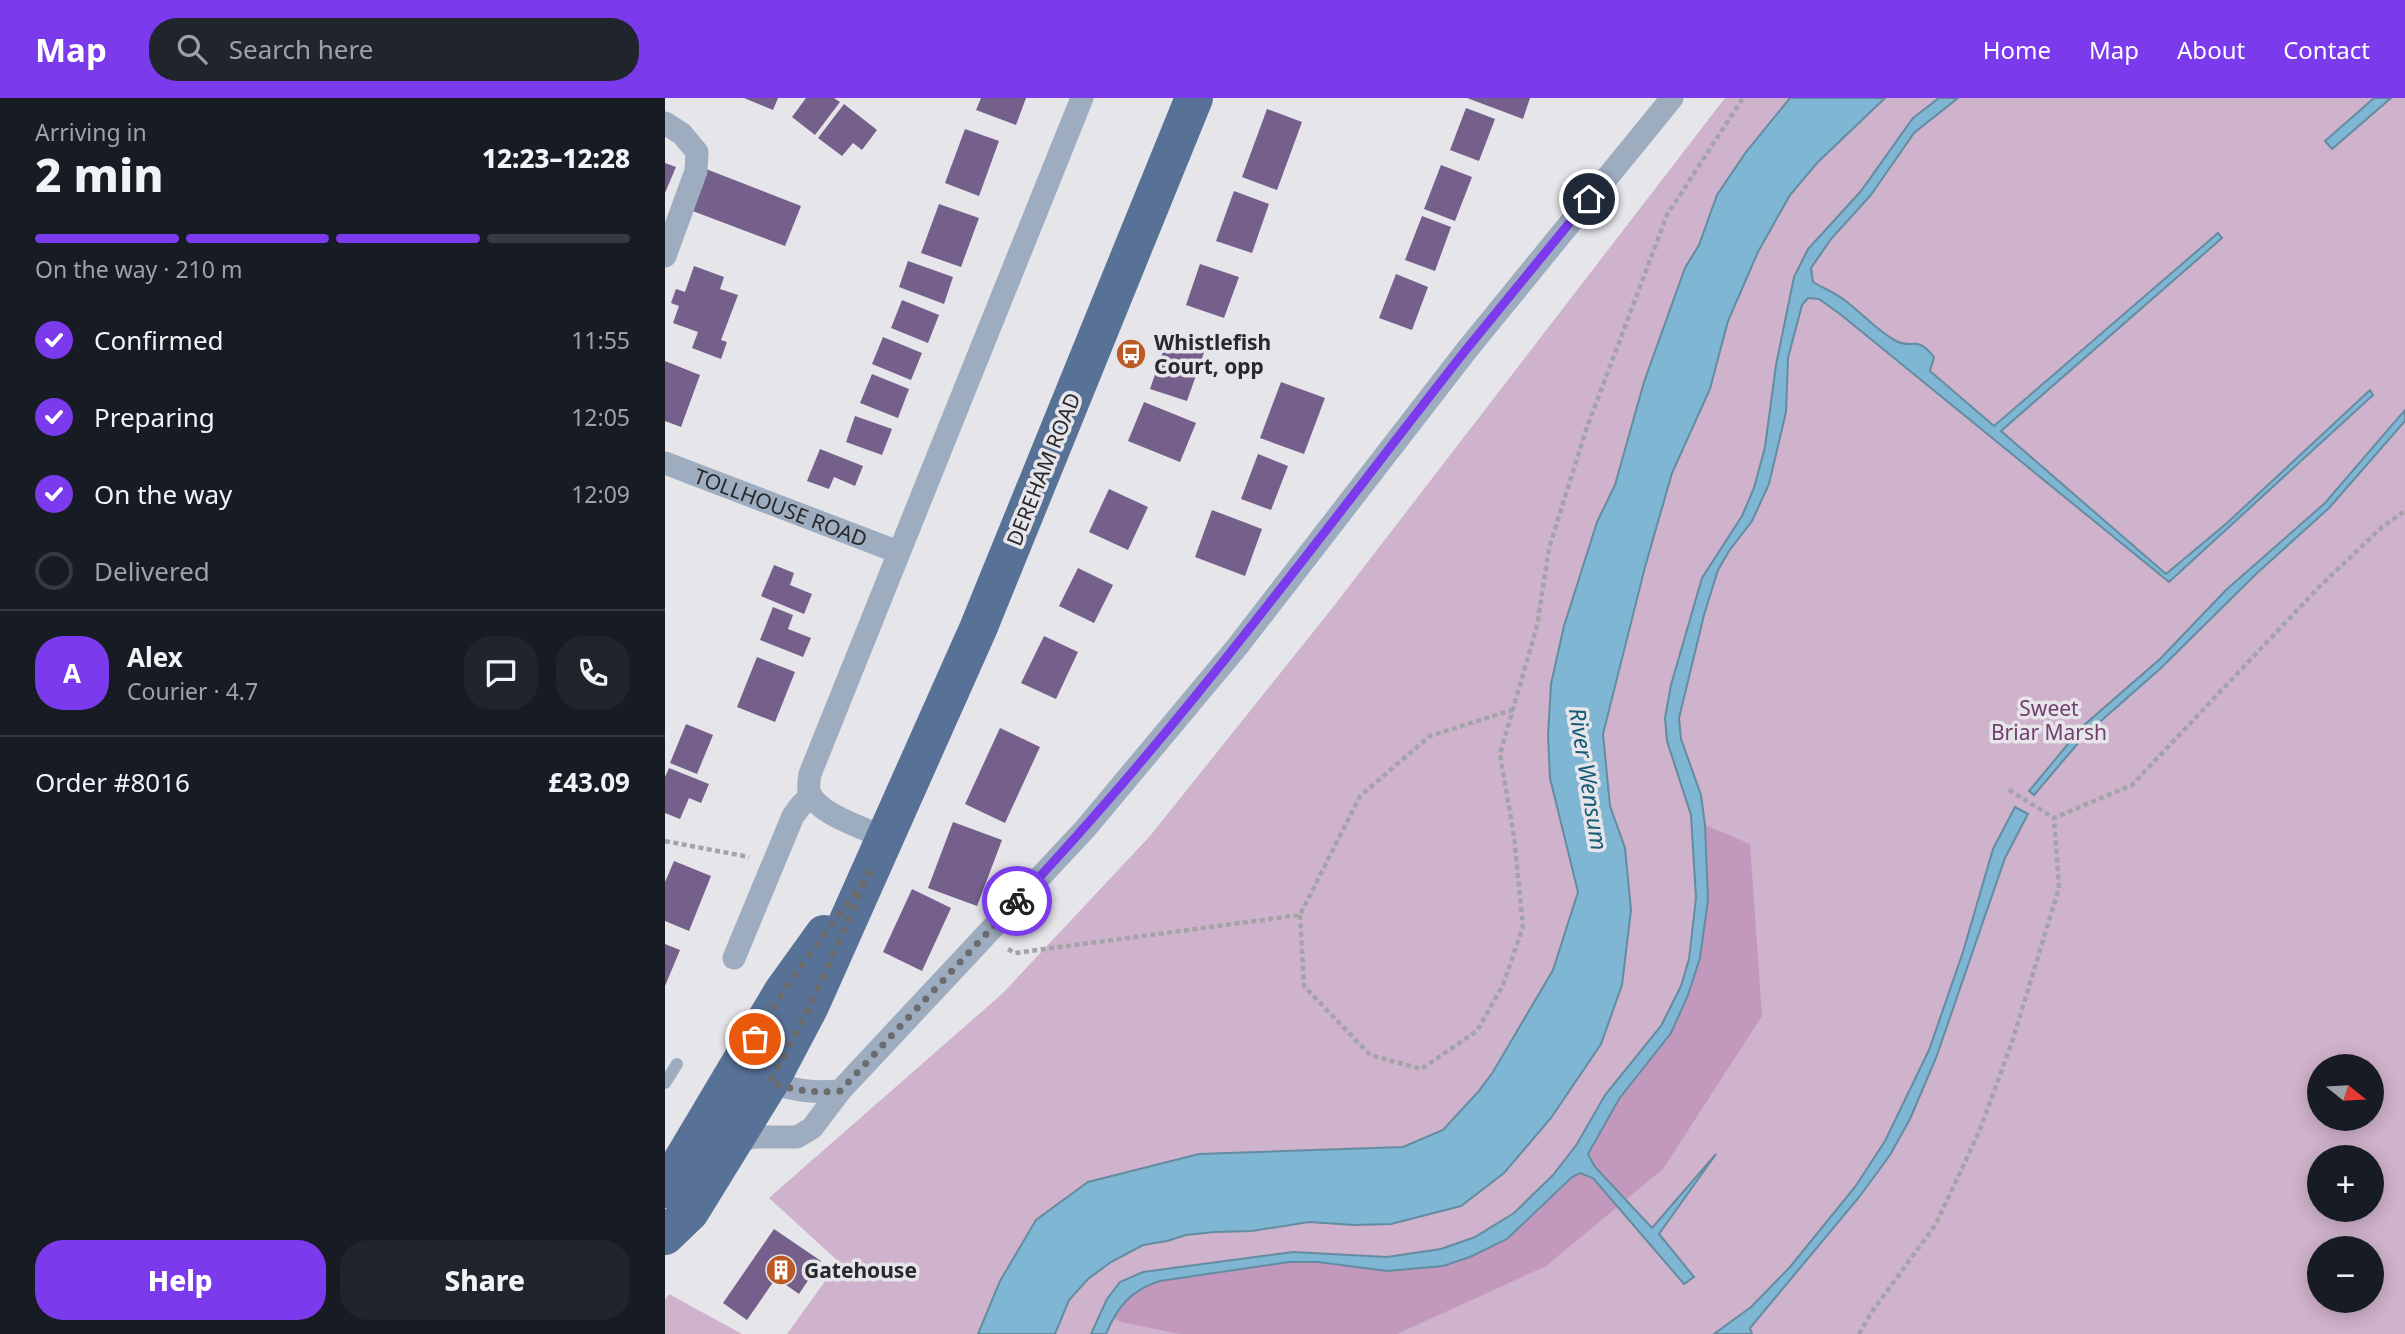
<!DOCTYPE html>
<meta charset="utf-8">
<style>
body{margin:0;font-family:"Noto Sans",sans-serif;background:#20242c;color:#f1f3f6;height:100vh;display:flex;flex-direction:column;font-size:26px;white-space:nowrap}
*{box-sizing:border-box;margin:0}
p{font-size:23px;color:#9ea1a6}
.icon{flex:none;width:38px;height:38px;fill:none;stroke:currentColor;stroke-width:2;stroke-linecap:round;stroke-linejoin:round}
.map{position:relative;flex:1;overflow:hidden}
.drawer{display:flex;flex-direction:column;background:#171b24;width:665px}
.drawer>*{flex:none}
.needle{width:46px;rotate:108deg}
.tools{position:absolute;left:1642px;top:956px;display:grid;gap:14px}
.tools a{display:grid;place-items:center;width:77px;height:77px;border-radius:50%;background:#171b24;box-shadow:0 4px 18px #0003;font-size:35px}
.pin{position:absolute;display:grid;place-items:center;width:60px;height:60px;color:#fff;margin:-30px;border:4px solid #fff;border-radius:50%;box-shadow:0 2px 7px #0007}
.courier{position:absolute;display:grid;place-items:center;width:70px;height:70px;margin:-35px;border:5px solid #7c3aed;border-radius:50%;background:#fff;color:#222;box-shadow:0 2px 9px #0007}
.headline em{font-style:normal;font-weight:800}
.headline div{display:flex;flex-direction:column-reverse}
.headline{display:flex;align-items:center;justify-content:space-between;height:119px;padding:0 35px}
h1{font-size:46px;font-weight:800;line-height:52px}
.bar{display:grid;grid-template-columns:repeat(4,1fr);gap:10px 7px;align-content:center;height:84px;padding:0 35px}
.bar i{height:9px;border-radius:5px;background:#363941}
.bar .on{background:#7c3aed}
.bar p{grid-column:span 4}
.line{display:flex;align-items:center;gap:18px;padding:0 35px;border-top:2px solid #363941}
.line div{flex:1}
.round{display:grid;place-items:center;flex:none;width:74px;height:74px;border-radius:28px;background:#20242c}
ol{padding:0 35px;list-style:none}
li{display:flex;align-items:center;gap:21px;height:77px}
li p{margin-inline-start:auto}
li .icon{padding:7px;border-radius:50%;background:#7c3aed;color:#fff;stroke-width:4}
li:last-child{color:#9ea1a6}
li i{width:38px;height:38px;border:4px solid #363941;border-radius:50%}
.button{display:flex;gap:14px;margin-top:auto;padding:14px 35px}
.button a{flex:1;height:80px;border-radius:28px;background:#7c3aed;color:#fff;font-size:28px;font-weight:800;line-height:80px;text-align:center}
.button a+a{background:#20242c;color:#f1f3f6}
header{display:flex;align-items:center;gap:42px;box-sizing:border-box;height:98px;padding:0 35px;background:#7c3aed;color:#fff}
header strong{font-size:33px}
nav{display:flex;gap:38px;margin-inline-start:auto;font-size:24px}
.search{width:490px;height:63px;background:#20242c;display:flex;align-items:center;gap:18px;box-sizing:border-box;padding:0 24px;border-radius:28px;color:#9ea1a6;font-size:26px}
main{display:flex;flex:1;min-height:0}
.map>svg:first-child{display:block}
.green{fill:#cfb2cb;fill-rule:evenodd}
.forest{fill:#c398bd}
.water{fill:#7eb6d3;stroke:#648ca1;stroke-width:2}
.building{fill:#75608b}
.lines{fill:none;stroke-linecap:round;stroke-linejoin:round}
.path{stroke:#a4a4a8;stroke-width:4.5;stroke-dasharray:5 3.5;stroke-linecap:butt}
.service{stroke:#9eacbf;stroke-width:12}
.minor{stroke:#9eacbf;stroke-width:23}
.trunk{stroke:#587297;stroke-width:38}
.done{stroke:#6b6b6e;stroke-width:7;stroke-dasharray:0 12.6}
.route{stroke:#7c3aed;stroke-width:9}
.labels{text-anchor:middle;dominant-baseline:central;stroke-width:7;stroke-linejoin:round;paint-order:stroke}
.poi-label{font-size:21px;font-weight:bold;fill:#29292b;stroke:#e5e5ea;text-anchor:start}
.street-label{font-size:21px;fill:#29292b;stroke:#e5e5ea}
.park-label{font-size:21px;fill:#733d6e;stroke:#e5e5ea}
.water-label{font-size:23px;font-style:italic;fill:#155b78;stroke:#e5e5ea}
</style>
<header>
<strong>Map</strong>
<div class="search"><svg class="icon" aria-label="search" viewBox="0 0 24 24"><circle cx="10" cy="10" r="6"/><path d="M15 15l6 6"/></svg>Search here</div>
<nav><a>Home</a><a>Map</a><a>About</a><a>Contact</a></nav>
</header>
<main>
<section class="drawer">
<div class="headline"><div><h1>2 min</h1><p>Arriving in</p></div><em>12:23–12:28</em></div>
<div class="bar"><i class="on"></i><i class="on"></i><i class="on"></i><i></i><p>On the way · 210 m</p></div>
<ol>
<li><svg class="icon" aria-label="check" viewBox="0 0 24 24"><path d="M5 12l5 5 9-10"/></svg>Confirmed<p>11:55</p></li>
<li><svg class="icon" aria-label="check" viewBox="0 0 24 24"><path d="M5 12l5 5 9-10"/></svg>Preparing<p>12:05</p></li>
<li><svg class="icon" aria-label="check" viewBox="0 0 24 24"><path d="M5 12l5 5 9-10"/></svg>On the way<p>12:09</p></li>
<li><i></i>Delivered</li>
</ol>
<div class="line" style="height:126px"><b class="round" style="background:#7c3aed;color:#fff">A</b><div><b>Alex</b><p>Courier · 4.7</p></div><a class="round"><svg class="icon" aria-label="chat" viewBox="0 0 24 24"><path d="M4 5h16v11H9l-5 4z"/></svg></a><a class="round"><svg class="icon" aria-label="phone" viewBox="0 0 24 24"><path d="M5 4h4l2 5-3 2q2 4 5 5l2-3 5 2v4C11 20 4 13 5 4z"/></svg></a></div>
<div class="line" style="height:91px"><div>Order #8016</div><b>£43.09</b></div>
<div class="button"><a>Help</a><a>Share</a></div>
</section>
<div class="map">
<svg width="1740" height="1236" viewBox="0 0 1740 1236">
<rect width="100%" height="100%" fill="#e5e5ea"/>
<path class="green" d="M 1060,0 L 1125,0 L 1081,54 L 1052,97 L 1034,147 L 1020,170 L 979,285 L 950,387 L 932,424 L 899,528 L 886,587 L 885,680 L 913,794 L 888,872 L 828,974 L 813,994 L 778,1032 L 738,1049 L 692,1052 L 423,1084 L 371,1122 L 313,1236 L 122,1236 L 174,1164 L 104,1100 L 338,895 L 485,738 L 665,513 Z
M 1220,0 L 1274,0 L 1248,20 L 1196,93 L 1143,151 L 1129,179 L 1111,267 L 1100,349 L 1089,390 L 1077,418 L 1037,480 L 1002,643 L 1026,717 L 1031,800 L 1024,861 L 1016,888 L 996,928 L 940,997 L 912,1046 L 888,1077 L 849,1115 L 810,1139 L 776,1151 L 722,1159 L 628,1154 L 442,1201 L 426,1236 L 390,1236 L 404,1202 L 423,1181 L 446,1164 L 478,1147 L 502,1143 L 520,1137 L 549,1134 L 587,1133 L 644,1124 L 689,1127 L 726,1126 L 796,1108 L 839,1075 L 957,887 L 966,812 L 960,750 L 945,708 L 938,636 L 980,469 L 1007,375 L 1045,291 L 1063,223 L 1093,154 L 1125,97 L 1152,65 Z
M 1293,0 L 1740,0 L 1740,1236 L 441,1236 L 447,1219 L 722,1173 L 842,1141 L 1006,935 L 1035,860 L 1036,697 L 1016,641 L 1014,620 L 1039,517 L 1053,472 L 1064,453 L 1087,423 L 1104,386 L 1121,314 L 1123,260 L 1137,207 L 1143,200 L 1148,184 L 1146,170 L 1166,141 L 1206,97 L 1249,35 ZM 1654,968 L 1706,968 L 1706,1020 L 1654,1020 ZM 1654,1059 L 1706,1059 L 1706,1111 L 1654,1111 ZM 1654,1150 L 1706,1150 L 1706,1202 L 1654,1202 Z
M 4,1196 L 77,1236 L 0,1236 L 0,1202 Z"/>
<path class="forest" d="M 1040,727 L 1085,746 L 1097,918 L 998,1071 L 881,1168 L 732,1236 L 514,1236 L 456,1224 L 447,1219 C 462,1199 471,1191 495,1183 L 624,1164 L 653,1164 L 722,1173 L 778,1168 L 805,1159 L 923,1056 L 954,1001 L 1006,935 L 1023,897 L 1035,860 L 1043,802 Z"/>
<path class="water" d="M 1125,0 L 1220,0 L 1152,65 L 1125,97 L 1093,154 L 1063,223 L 1045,291 L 1007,375 L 980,469 L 938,636 L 945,708 L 960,750 L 966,812 L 957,887 L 936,946 L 886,1020 L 839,1075 L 796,1108 L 726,1126 L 689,1127 L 644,1124 L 587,1133 L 549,1134 L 521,1137 L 502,1143 L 478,1147 L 446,1164 L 423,1181 L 404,1202 L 390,1236 L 313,1236 L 335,1183 L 371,1122 L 423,1084 L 534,1056 L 738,1049 L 778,1032 L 813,994 L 828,974 L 888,872 L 913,794 L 885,680 L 883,638 L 886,586 L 899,528 L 932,424 L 950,387 L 979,284 L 1020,170 L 1034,147 L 1052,97 L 1081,54 Z
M 1274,0 L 1293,0 L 1249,35 L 1206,97 L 1166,141 L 1146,170 L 1148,184 C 1158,190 1169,194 1178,201 C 1196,214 1211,232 1231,243 C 1248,252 1251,236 1269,259 L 1265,273 L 1329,328 L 1553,135 L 1557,140 L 1336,333 L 1501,476 L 1562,425 L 1705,292 L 1708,297 L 1504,484 L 1175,216 L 1154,201 L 1143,200 L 1137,207 L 1123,260 L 1121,314 L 1104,386 L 1087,423 L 1064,453 L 1053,472 L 1039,517 L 1014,620 L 1016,641 L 1036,697 L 1040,727 L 1043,802 L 1035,860 L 1023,897 L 1006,935 L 954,1001 L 923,1056 L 930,1069 L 987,1130 L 1051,1056 L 994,1136 L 1029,1179 L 1019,1186 L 928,1080 L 915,1075 L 907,1079 L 842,1141 L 805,1159 L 778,1168 L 722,1173 L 653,1164 L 624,1164 L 495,1183 C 466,1192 452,1209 441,1236 L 426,1236 L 442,1201 L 455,1184 L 478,1174 L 628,1154 L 722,1159 L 776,1151 L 810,1139 L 849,1115 L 888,1077 L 912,1046 L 940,997 L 996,928 L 1016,888 L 1024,861 L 1031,800 L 1026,717 L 1002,643 L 1000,620 L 1006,587 L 1037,480 L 1077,418 L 1089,390 L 1100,349 L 1111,267 L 1129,179 L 1143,151 L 1196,93 L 1248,20 Z
M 1709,0 L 1726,0 L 1667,51 L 1660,43 Z
M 1740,312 L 1740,323 L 1664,410 L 1591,476 L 1496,570 L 1420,637 L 1369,697 L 1364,693 L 1418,628 L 1495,561 L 1561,492 L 1660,405 Z
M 1350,709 L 1363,716 L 1340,760 L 1271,960 L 1245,1021 L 1225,1057 L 1195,1098 L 1085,1230 L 1087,1236 L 1049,1236 L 1086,1209 L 1125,1169 L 1190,1089 L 1220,1043 L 1264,952 L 1298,854 L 1328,751 Z"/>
<path class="building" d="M 79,0 L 113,0 L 108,12 Z
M 141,0 L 169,0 L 175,4 L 150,37 L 127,19 Z
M 316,0 L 361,0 L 351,27 L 311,12 Z
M 802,0 L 865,0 L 858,21 Z
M 179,6 L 212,32 L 197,52 L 188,45 L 177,58 L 153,40 Z
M 801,10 L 830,21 L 814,63 L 785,52 Z
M 602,11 L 637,24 L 612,92 L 577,79 Z
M 300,31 L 334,43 L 314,98 L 280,85 Z
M 0,65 L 11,69 L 0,95 Z
M 776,67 L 807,79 L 790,123 L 759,111 Z
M 41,71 L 136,108 L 120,148 L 25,112 Z
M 569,93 L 604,106 L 587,155 L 551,143 Z
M 274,106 L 314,120 L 296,169 L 256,155 Z
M 757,118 L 786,129 L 770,173 L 740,162 Z
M 243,163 L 288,179 L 279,206 L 234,189 Z
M 535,166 L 574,179 L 559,220 L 521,207 Z
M 29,168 L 59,179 L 55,191 L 73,197 L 56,242 L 62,244 L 56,261 L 27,250 L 33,234 L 8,225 L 14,208 L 6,205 L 11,191 L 20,194 Z
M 731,176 L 763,189 L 747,232 L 714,220 Z
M 237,202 L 274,217 L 263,245 L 226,230 Z
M 504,236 L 541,249 L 522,303 L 485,291 Z
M 218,239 L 257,255 L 246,282 L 207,266 Z
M 0,263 L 35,277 L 16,329 L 0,323 Z
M 207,276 L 244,291 L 233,320 L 195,305 Z
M 616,284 L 660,300 L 639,356 L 595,340 Z
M 479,304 L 531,325 L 515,364 L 463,343 Z
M 190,318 L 227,331 L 217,357 L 181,344 Z
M 155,351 L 198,368 L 190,388 L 169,379 L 164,391 L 142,383 Z
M 593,356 L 623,368 L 606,412 L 576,401 Z
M 444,391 L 483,409 L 463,452 L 424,434 Z
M 547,412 L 597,431 L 580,478 L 530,459 Z
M 109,467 L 129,475 L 125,487 L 147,496 L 139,516 L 96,498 Z
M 413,470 L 448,487 L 429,525 L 394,508 Z
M 108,509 L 128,517 L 123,531 L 146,540 L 138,559 L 95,542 Z
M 379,538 L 413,554 L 391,601 L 356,585 Z
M 92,559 L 130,574 L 110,624 L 72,609 Z
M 21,626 L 48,637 L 32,676 L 5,665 Z
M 335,630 L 375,649 L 340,725 L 300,706 Z
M 4,670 L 44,686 L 36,705 L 24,700 L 15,721 L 0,715 L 0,679 Z
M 288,724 L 337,742 L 312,808 L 263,790 Z
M 9,763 L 46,778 L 24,833 L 0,823 L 0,784 Z
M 247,791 L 286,810 L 257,873 L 218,854 Z
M 0,846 L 15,852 L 0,888 Z
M 109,1131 L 156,1163 L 134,1196 L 111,1180 L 82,1222 L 58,1205 Z"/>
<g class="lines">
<path class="path" d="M 1344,692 L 1389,720
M 0,743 L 84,759
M 635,817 L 639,888 L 705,957 L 756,971 L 812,933 L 838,887 L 858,829 L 849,738 L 835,656 L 872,528 L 884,450 L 921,332 L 1002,117 L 1078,0
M 343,851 L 350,855 L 635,817 L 695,698 L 765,638 L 847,612
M 1194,1236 L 1206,1215 L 1271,1126 L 1314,1034 L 1347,944 L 1394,790 L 1389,720 L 1467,687 L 1654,489 L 1717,429 L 1740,413"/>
<path class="service" d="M 0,985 L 12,966"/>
<g class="minor">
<path d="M 0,25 L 17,36 L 32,54 L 31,73 L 0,158"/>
<path id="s1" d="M 0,365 L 233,454"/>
<path d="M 220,740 C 200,730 151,716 144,693 C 143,688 144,682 145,676 L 417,0"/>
<path d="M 69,860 L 128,718 L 137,706 L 146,698"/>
<path d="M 105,984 C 130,993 149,995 175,993"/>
<path d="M 68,1044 L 89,1039 L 132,1039 L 147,1030 L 175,993 L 420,731 L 572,549 L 801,253 L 1007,0"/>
</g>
<path class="trunk" d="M 0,1091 L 118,893 L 159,836
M 0,1138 L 25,1114 L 105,984 L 145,908 L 313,531 L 529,0"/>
</g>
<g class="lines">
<path class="done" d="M 90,941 L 118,893 L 204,775 L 145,908 L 105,984 C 130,993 149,995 175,993 L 352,803"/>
<path class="route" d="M 352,803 C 515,631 654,439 800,253 C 841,202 883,152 924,101"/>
</g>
<defs>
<g id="bus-disc" transform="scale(1.575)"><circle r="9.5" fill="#bd5a23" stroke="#e5e5ea"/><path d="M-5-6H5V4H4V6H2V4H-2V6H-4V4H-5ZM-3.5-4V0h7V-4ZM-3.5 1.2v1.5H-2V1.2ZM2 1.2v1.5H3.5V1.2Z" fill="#fff"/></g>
<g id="building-disc" transform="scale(1.575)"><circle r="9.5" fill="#bd5a23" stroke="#e5e5ea"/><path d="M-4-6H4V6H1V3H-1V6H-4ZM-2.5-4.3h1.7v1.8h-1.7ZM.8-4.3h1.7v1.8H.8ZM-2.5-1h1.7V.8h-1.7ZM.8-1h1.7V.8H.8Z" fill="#fff"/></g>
</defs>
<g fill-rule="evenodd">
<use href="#bus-disc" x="466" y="256"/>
<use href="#building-disc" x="116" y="1172"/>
</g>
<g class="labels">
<g class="poi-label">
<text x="489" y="244">Whistlefish<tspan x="489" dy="24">Court, opp</tspan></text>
<text x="139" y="1172">Gatehouse</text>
</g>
<g class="street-label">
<text transform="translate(378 371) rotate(-68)">DEREHAM ROAD</text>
<text stroke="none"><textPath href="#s1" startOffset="124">TOLLHOUSE ROAD</textPath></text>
</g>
<g class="park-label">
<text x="1384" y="610">Sweet<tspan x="1384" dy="24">Briar Marsh</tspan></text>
</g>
<g class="water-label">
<text transform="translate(924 681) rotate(81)">River Wensum</text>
</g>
</g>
</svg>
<div class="tools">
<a><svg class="needle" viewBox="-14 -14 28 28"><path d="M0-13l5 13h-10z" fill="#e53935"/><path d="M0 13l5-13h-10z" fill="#9ea1a6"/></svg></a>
<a>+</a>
<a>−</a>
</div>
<div class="pin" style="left:90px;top:941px;background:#ea580c"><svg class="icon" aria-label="bag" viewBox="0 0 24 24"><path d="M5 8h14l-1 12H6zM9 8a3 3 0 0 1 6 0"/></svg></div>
<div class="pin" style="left:924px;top:101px;background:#1f2937"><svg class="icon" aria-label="home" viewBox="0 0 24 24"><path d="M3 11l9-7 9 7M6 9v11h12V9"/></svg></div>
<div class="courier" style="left:352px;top:803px"><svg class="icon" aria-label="bike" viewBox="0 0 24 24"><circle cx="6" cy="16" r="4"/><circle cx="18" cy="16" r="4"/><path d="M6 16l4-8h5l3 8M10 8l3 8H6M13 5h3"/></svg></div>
</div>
</main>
